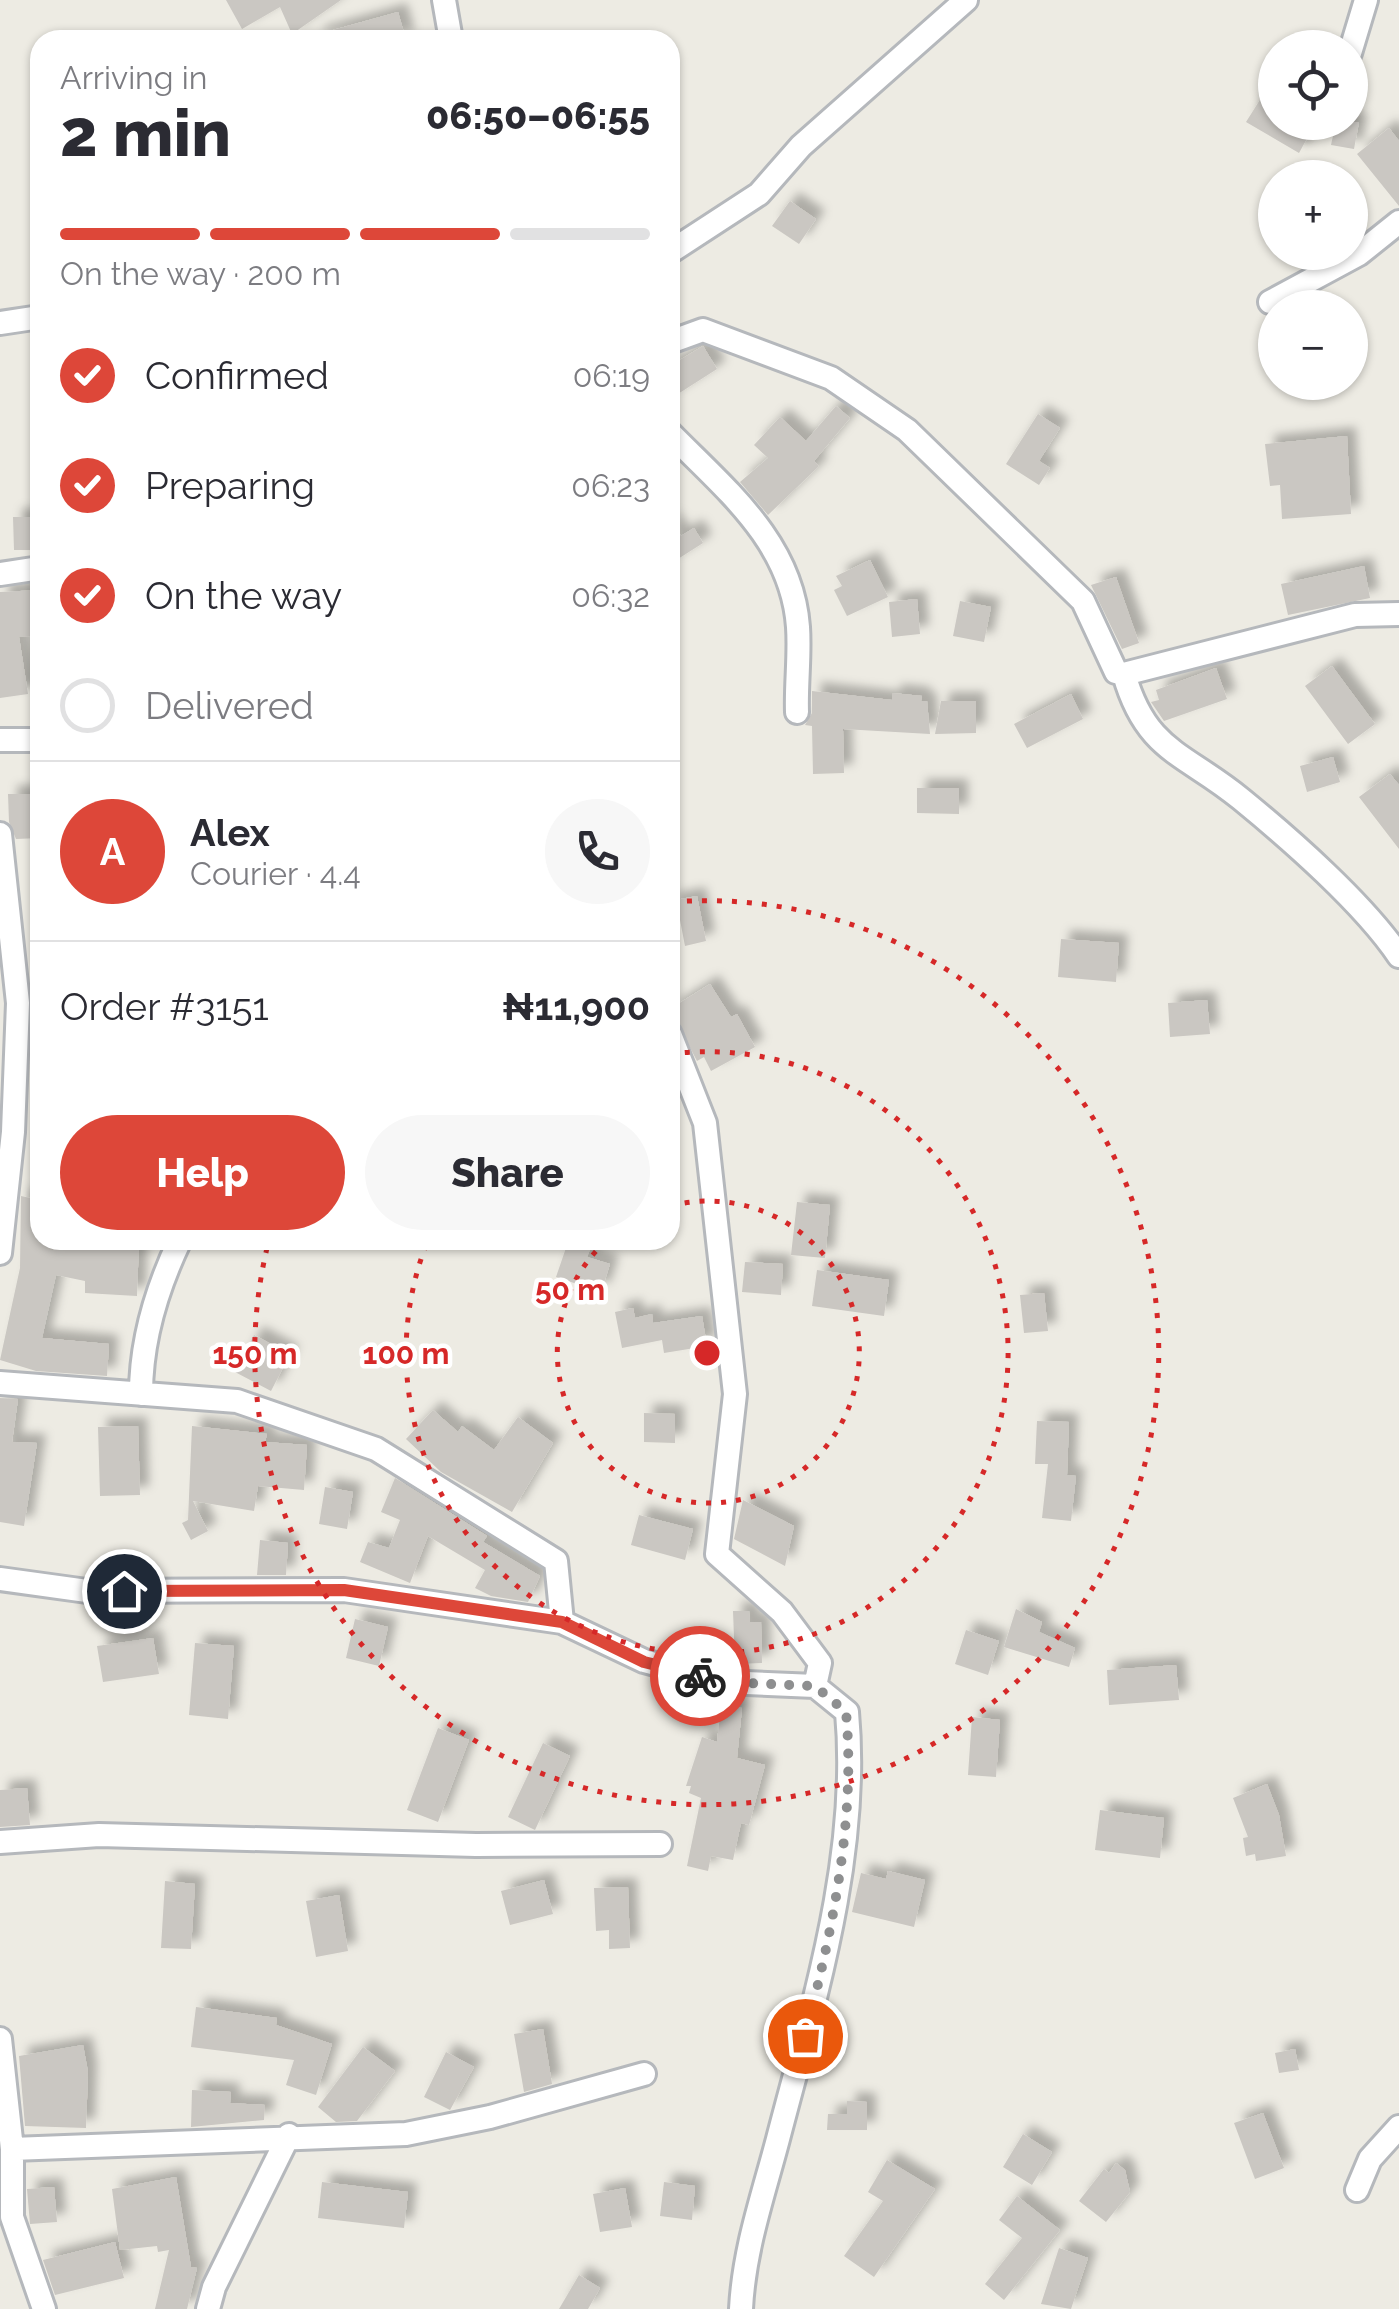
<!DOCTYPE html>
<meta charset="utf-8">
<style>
body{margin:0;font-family:Raleway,sans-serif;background:#f7f7f7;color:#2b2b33;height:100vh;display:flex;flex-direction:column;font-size:38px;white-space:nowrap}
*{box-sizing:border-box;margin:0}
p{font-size:32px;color:#7c7c81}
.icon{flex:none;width:55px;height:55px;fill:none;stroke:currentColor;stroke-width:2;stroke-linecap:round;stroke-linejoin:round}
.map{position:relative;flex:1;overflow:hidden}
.sheet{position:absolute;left:30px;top:30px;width:650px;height:1220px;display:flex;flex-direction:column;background:#fff;border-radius:30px;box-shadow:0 2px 8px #0004}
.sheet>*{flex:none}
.fabs{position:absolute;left:1258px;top:30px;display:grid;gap:20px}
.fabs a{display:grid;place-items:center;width:110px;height:110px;border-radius:50%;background:#fff;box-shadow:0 2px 8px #0004;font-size:50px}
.pin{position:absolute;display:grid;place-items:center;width:85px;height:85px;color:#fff;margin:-42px;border:5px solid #fff;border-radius:50%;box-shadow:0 2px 10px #0007}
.courier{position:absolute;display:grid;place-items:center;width:100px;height:100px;margin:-50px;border:8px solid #dd4739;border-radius:50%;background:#fff;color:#222;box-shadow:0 2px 12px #0007}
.summary em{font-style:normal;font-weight:800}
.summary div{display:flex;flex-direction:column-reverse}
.summary{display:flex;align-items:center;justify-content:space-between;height:170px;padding:0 30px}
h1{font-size:65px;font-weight:800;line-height:75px}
.bar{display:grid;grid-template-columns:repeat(4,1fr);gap:15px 10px;align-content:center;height:120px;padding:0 30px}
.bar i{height:12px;border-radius:8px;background:#e1e1e2}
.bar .active{background:#dd4739}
.bar p{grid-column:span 4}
.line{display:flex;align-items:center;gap:25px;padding:0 30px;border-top:2px solid #e1e1e2}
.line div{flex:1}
.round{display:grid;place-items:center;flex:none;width:105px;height:105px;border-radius:52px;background:#f7f7f7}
ol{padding:0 30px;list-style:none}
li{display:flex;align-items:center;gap:30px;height:110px}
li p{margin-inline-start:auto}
li .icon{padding:10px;border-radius:50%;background:#dd4739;color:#fff;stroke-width:4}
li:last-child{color:#7c7c81}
li i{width:55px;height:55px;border:5px solid #e1e1e2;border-radius:50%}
.action{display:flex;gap:20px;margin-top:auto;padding:20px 30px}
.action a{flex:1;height:115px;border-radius:60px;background:#dd4739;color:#fff;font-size:40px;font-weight:800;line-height:115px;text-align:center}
.action a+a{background:#f7f7f7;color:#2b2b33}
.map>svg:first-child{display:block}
.building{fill:#cac7c2;filter:url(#shadow)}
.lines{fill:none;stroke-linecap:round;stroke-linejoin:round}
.minor-casing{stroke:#b5b8bc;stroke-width:28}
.minor{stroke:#fff;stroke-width:22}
.done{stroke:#8e8f90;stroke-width:10;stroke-dasharray:0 18}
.route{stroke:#dd4739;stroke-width:12}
.ring{fill:none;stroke:#d62828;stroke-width:5;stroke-dasharray:5 10}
.centre{fill:#d62828;stroke:#fff;stroke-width:5}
.ring-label{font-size:30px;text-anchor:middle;font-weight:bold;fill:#d62828;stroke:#fff;stroke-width:9;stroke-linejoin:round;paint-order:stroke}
</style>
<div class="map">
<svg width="1399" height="2309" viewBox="0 0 1399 2309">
<defs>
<filter id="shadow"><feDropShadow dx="9" dy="-9" stdDeviation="5" flood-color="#0004"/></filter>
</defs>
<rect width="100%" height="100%" fill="#edebe3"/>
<path class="building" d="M 226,0 L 341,0 L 292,34 L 280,7 L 242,29 Z
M 398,12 L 406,40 L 315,40 L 315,35 Z
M 1275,76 L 1275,122 L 1316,122 L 1299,153 L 1246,122 Z
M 1336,122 L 1359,122 L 1354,149 L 1331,145 Z
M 1389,128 L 1399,141 L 1399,206 L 1357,154 Z
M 790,201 L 816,219 L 799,244 L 772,226 Z
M 703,346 L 717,369 L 670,399 L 670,366 Z
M 836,406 L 850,418 L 814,461 L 819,466 L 768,515 L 740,482 L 768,458 L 754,445 L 780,417 L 806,441 Z
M 1038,414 L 1060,428 L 1039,461 L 1050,468 L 1039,485 L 1006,464 Z
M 1347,436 L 1351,514 L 1282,519 L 1280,485 L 1270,486 L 1265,444 Z
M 13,517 L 40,517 L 40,550 L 14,550 Z
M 670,519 L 681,536 L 694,528 L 703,543 L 670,564 Z
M 870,560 L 888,597 L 847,616 L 834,590 L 842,586 L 836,576 Z
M 1364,566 L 1370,598 L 1288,615 L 1281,584 Z
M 1116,577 L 1139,643 L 1122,649 L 1091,585 Z
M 40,590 L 40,636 L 19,637 L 28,694 L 0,698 L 0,592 Z
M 917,599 L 920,634 L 892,637 L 889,602 Z
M 960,601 L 991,607 L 984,642 L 953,636 Z
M 1332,666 L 1375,724 L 1348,744 L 1305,686 Z
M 1216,668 L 1227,699 L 1164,721 L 1151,702 L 1159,700 L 1156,690 Z
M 812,691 L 892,700 L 892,693 L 922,696 L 921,701 L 927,701 L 930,734 L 843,729 L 844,773 L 813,774 L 812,726 L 805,725 L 812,713 Z
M 1071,694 L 1083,719 L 1027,748 L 1014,724 Z
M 941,701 L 976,701 L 976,733 L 935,734 Z
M 1333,757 L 1340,782 L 1307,792 L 1300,766 Z
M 1390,774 L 1399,785 L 1399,849 L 1359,797 Z
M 917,788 L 959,788 L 959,814 L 917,813 Z
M 8,794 L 40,794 L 40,838 L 16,839 L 9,822 Z
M 697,896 L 706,941 L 685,946 L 680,920 L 670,922 L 670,901 Z
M 1061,939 L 1119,943 L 1116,982 L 1058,977 Z
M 710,984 L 731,1017 L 737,1014 L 755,1047 L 711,1071 L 704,1057 L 697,1061 L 670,1009 Z
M 1207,1000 L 1210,1034 L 1170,1037 L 1168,1003 Z
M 32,1187 L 40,1188 L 40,1240 L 139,1240 L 137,1296 L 85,1293 L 85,1281 L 56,1275 L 42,1338 L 109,1344 L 107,1376 L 36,1371 L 0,1360 L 20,1268 L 21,1196 L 30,1198 Z
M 797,1202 L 830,1205 L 825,1258 L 791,1255 Z
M 568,1242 L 590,1249 L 587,1257 L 610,1264 L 601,1292 L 556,1277 Z
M 745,1262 L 783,1264 L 781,1295 L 742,1292 Z
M 817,1270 L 889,1280 L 884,1316 L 812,1306 Z
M 1044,1293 L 1048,1331 L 1024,1333 L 1020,1295 Z
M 633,1308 L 635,1318 L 652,1314 L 653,1323 L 702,1316 L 707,1346 L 664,1353 L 662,1340 L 622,1348 L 615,1312 Z
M 254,1335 L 290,1354 L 271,1391 L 235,1372 Z
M 0,1398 L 18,1399 L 12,1442 L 37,1443 L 24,1526 L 0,1522 Z
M 433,1410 L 458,1432 L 462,1426 L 494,1450 L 518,1417 L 553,1443 L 512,1512 L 441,1472 L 406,1439 Z
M 644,1413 L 675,1414 L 675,1443 L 644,1442 Z
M 1037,1421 L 1069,1422 L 1067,1475 L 1076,1476 L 1071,1521 L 1042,1518 L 1048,1464 L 1035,1464 Z
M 138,1426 L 140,1495 L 100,1496 L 98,1427 Z
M 192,1426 L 267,1434 L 265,1442 L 307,1445 L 304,1490 L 258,1486 L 254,1511 L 193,1501 L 208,1531 L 191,1540 L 182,1523 L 188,1520 Z
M 395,1478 L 487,1536 L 483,1542 L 540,1576 L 528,1602 L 491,1596 L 475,1588 L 485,1570 L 428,1536 L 410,1583 L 360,1562 L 368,1542 L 389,1548 L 400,1520 L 381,1512 Z
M 325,1487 L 353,1492 L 347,1529 L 319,1524 Z
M 743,1500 L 794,1526 L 785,1566 L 734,1539 Z
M 639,1515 L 693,1529 L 685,1560 L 631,1545 Z
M 260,1540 L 288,1543 L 286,1575 L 257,1575 Z
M 1016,1609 L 1042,1622 L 1039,1632 L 1075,1648 L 1069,1667 L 1004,1647 Z
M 733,1611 L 749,1611 L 750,1622 L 761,1622 L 762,1663 L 735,1664 Z
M 355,1619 L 388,1627 L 379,1666 L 346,1658 Z
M 966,1630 L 999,1641 L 988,1675 L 955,1664 Z
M 153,1638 L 159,1674 L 103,1682 L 97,1646 Z
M 195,1643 L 234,1646 L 228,1719 L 189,1715 Z
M 1176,1665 L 1179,1700 L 1109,1705 L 1107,1670 Z
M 721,1706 L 742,1708 L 737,1758 L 765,1765 L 749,1825 L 741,1823 L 733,1860 L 711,1856 L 708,1871 L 687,1866 L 701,1798 L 689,1793 L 691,1786 L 686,1786 L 702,1737 L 717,1742 Z
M 972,1717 L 1000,1720 L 996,1777 L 968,1775 Z
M 438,1728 L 469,1740 L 438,1822 L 407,1810 Z
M 543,1743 L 570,1756 L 535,1830 L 508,1817 Z
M 1267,1784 L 1279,1815 L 1286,1856 L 1256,1861 L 1255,1854 L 1246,1856 L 1243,1838 L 1248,1837 L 1233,1798 Z
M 27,1788 L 30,1825 L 0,1827 L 0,1790 Z
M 1100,1810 L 1164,1818 L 1160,1858 L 1095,1850 Z
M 888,1871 L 925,1880 L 914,1927 L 852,1912 L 861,1873 L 886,1879 Z
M 544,1880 L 553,1914 L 510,1925 L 501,1891 Z
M 165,1881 L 195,1884 L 191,1949 L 161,1948 Z
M 628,1887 L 630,1948 L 609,1949 L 609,1930 L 596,1931 L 594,1888 Z
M 339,1895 L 348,1951 L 316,1957 L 306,1901 Z
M 196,2007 L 277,2018 L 276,2025 L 332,2044 L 316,2095 L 286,2085 L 294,2060 L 191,2047 Z
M 543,2029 L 552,2084 L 524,2092 L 514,2034 Z
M 83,2045 L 88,2072 L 86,2128 L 25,2126 L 19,2056 Z
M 363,2047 L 395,2071 L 357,2121 L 336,2122 L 318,2107 Z
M 1295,2049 L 1299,2070 L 1279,2073 L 1275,2053 Z
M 446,2052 L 474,2067 L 450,2110 L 424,2097 Z
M 192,2090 L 231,2092 L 230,2103 L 265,2105 L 264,2120 L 191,2127 Z
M 847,2101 L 867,2102 L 867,2130 L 827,2130 L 828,2114 L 847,2114 Z
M 1263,2113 L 1284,2168 L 1255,2179 L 1234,2123 Z
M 1023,2134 L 1052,2152 L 1032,2185 L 1003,2167 Z
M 887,2160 L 935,2189 L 874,2277 L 844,2256 L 883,2201 L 868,2192 Z
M 1116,2163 L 1125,2170 L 1130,2192 L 1106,2222 L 1079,2201 L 1104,2169 L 1109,2173 Z
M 176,2177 L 191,2267 L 197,2268 L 187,2309 L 155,2309 L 169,2250 L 158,2252 L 157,2246 L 120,2250 L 112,2189 Z
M 322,2182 L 408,2192 L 404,2228 L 318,2218 Z
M 664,2182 L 695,2186 L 692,2220 L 660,2216 Z
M 54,2187 L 57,2222 L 30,2224 L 27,2189 Z
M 625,2188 L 632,2227 L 600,2232 L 593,2194 Z
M 1017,2196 L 1060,2230 L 1004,2300 L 985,2284 L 1022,2238 L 999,2220 Z
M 115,2242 L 124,2278 L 55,2295 L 43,2260 Z
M 1059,2248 L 1088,2258 L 1071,2309 L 1041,2304 Z
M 579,2275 L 600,2288 L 588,2309 L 559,2309 Z"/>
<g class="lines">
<g class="minor-casing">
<path id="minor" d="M 444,0 L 451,40
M 1350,53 L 1366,0
M 670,252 L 759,194 L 801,146 L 966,0
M 1270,302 L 1359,254 L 1399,222
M 0,323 L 40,317
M 670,342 L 703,330 L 831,378 L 907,430 L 1083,601 L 1116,672 L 1124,674 L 1355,615 L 1399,614
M 670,433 C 726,490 792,542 798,627 C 800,655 796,684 797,712
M 0,574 L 40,568
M 1124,674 C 1146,752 1185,753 1241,799 C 1290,839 1364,904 1399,956
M 0,740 L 40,740
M 0,834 L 18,1003 L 13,1132 L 0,1253
M 670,1034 L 705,1123 L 735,1394 L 717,1554 L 782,1612 L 820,1663 L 815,1686
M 0,1383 L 237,1401 L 376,1449 L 556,1561 L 562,1622
M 141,1394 C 141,1340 157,1288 180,1240
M 0,1579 L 87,1591 L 344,1590 L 562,1622 L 644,1661 L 722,1682 L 815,1686 L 847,1712 C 860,1855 814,2001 778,2139 C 763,2196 744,2249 741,2309
M 0,1842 L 99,1835 L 476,1845 L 660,1844
M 0,2039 L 12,2149 L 12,2217 L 44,2309
M 12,2149 L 406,2134 L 490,2117 L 644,2074
M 1357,2190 L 1370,2159 L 1399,2127
M 208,2309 L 214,2287 L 289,2135"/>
</g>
<use href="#minor" class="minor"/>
</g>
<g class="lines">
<path class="done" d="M 700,1676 L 722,1682 L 815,1686 L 846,1712 C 856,1819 832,1933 805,2036"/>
<path class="route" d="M 124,1591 L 344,1590 L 562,1622 L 644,1662 L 700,1676"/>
</g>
<g class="ring">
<path d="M670 1206A151 151 0 1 1 606 1241"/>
<path d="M670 1054A301 301 0 1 1 428 1240"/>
<path d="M672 902A452 452 0 1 1 268 1244"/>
</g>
<circle cx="707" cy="1353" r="15" class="centre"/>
<g class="ring-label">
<text x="570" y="1300">50 m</text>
<text x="255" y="1364">150 m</text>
<text x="406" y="1364">100 m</text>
</g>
</svg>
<div class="fabs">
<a><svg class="icon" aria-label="locate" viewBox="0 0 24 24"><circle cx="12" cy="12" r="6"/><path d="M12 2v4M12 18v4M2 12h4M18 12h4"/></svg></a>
<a>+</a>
<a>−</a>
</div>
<div class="pin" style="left:805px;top:2036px;background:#ea580c"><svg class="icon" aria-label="bag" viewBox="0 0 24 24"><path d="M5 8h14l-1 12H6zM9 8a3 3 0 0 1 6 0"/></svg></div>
<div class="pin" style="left:124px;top:1591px;background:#1f2937"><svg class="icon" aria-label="home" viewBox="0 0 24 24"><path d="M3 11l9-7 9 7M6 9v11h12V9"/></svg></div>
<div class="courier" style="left:700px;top:1676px"><svg class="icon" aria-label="bike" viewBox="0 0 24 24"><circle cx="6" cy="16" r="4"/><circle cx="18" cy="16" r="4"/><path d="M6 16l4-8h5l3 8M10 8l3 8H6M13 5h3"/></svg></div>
<section class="sheet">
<div class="summary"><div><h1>2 min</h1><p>Arriving in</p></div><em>06:50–06:55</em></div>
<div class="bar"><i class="active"></i><i class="active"></i><i class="active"></i><i></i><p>On the way · 200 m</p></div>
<ol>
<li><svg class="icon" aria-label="check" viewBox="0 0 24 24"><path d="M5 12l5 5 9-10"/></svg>Confirmed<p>06:19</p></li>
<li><svg class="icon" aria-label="check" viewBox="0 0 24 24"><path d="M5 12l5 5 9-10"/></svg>Preparing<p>06:23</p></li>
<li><svg class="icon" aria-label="check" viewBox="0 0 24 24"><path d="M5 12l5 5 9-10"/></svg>On the way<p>06:32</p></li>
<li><i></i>Delivered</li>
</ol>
<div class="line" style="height:180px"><b class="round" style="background:#dd4739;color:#fff">A</b><div><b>Alex</b><p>Courier · 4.4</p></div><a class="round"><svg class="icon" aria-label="phone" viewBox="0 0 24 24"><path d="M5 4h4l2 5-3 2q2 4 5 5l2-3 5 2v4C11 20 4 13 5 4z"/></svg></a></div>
<div class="line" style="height:130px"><div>Order #3151</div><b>₦11,900</b></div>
<div class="action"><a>Help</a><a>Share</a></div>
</section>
</div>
